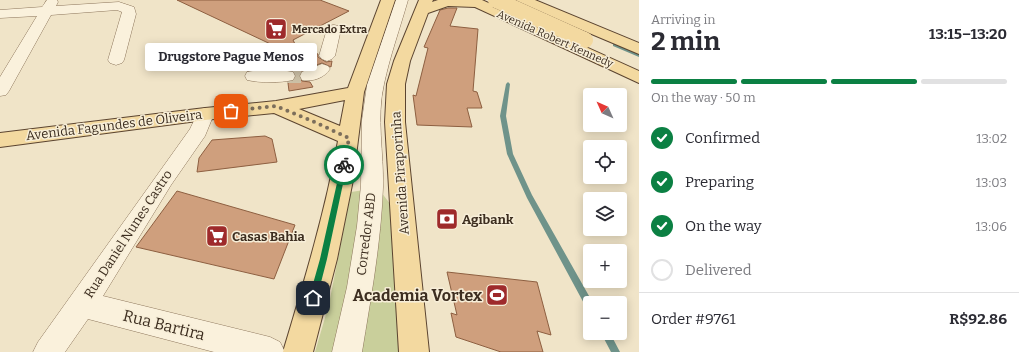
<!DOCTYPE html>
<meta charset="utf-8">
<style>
body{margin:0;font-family:Bitter,serif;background:#f7f7f7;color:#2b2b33;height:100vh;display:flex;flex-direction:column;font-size:15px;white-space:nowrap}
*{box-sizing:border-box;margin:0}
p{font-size:13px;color:#7c7c81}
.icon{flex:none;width:22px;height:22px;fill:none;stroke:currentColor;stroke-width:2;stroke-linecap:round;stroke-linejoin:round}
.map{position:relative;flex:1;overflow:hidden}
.sheet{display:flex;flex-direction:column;background:#fff;width:380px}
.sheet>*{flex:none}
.needle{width:26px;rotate:315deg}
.tools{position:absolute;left:583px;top:88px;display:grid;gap:8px}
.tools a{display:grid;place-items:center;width:44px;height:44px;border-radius:4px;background:#fff;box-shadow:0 2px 10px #0003;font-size:20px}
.pin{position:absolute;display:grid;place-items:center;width:34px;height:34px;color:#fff;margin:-17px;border-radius:8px;box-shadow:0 2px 6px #0006}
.courier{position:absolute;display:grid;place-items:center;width:40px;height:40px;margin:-20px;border:3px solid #0b8043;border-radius:50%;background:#fff;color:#222;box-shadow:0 1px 5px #0007}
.bubble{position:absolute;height:28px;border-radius:4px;background:#fff;box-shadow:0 2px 10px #0003;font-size:13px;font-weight:700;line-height:28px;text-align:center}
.headline em{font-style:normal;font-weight:700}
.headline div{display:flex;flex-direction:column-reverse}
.headline{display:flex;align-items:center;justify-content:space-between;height:68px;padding:0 12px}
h1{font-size:26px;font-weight:700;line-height:30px}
.bar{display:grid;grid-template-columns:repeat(4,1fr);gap:6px 4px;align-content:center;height:48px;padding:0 12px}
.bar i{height:5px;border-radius:3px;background:#e1e1e2}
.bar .selected{background:#0b8043}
.bar p{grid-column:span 4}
.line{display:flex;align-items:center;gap:10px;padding:0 12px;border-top:1px solid #e1e1e2}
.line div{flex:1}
ol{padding:0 12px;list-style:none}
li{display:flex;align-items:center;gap:12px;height:44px}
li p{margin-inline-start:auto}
li .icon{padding:4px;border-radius:50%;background:#0b8043;color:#fff;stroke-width:4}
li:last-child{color:#7c7c81}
li i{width:22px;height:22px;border:2px solid #e1e1e2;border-radius:50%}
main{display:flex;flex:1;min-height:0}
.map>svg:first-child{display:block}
.green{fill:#c9cf9b}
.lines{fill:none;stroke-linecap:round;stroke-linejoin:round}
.stream{fill:#6f938a;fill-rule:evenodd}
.building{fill:#cf9f7d;stroke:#8d5f41}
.minor-tunnel{stroke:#ccc0a6;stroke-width:14;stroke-dasharray:14 8;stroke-linecap:butt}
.minor-casing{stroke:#8d765c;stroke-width:1}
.major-casing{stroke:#5b4430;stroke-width:2}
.minor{fill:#faf1dc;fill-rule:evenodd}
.major{fill:#f3d9a0;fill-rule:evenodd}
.major-bridge-casing{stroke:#5b4430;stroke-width:16;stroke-linecap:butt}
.major-bridge{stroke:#f3d9a0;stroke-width:16}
.route{fill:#0b8043}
.done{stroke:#7c6e5b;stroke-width:4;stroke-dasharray:0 7.2}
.labels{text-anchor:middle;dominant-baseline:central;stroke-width:3;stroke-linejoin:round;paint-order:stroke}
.far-poi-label{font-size:11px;font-weight:bold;fill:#3d2e20;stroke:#f7eed8;text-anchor:start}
.far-street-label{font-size:11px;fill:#3d2e20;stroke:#f7eed8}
.street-label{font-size:13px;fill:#3d2e20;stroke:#f7eed8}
.poi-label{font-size:13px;font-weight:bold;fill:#3d2e20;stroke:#f7eed8;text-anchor:start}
.near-poi-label{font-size:16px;font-weight:bold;fill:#3d2e20;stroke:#f7eed8;text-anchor:end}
.near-street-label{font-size:16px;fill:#3d2e20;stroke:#f7eed8}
</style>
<main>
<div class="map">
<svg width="639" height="352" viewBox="0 0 639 352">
<rect width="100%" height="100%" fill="#f0e4c8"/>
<path class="green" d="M 378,188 L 397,213 L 399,317 L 398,352 L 315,352 L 329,304 L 351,192 Z"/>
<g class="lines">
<path class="stream" d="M 613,44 L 617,44 L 639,54 L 639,57 L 613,46 Z
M 508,82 L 510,84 L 506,116 L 513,154 L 532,195 L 593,303 L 590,303 L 590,310 L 587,309 L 527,198 L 507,154 L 500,116 L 506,84 Z
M 601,333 L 610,333 L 620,352 L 611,352 Z"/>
</g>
<path class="building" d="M 177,0 L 320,0 L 349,11 L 293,40 L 297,48 L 318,54 L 318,57 L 326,62 L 332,61 L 331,67 L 322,63 L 311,67 L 304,65 L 305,69 L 301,71 L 299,77 L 302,81 L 310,82 L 313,87 L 289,91 L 288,83 L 294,81 L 296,75 L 293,71 L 286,70 L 282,46 L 279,48 Z
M 448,8 L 457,8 L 450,26 L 478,29 L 473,91 L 477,92 L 482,108 L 467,108 L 472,127 L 417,125 L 413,95 L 416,96 L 428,48 L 424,47 L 440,10 Z
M 265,136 L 272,139 L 277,162 L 197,172 L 199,158 L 212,140 Z
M 177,191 L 295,225 L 274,279 L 136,247 Z
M 447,272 L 537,282 L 551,335 L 537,331 L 543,352 L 501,352 L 456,337 L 451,313 L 457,315 Z"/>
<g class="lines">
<path class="minor-tunnel" d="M 287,76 L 308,76"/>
<g class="minor-casing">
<path id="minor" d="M 47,0 L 57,0 L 58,2 L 56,6 L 119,2 L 134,7 L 136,14 L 124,60 L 122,63 L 116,65 L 110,63 L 108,60 L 122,12 L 117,10 L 51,15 L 9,91 L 6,95 L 0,96 L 0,77 L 37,16 L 0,18 L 0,10 L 42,7 Z
M 396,0 L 408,0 C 400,28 390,56 384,84 C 376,118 384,153 383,187 C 381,243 371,297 362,352 L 332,352 L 347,287 L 357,226 L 361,185 L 362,120 L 367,85 Z
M 334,25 L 339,26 L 341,29 L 335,56 L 332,59 L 327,61 L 322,59 L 319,56 L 327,29 L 329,26 Z
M 322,64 L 328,66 L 330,69 C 324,78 313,82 302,80 L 300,76 L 302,72 Z
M 253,71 L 287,71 L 293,72 L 295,76 L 293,80 C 280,83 260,83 247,80 L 245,76 L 247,72 Z
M 205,108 L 211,110 L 214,114 L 205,136 L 171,185 L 103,296 L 270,337 L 280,342 L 285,352 L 214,352 L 88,319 L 65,352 L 33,352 L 38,342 L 190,129 L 199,110 Z"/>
</g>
<g class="major-casing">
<path id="major" d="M 381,0 L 395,0 L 364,92 L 353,180 L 337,259 L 313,352 L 283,352 C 304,282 325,213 338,141 L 274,113 L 205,120 L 0,147 L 0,133 L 205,108 L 276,101 L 348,88 ZM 345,100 L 340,126 L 299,109 Z
M 419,0 L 433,0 L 432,2 L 438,0 L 482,0 L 639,71 L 639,83 L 475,7 L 448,6 L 428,13 L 410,61 L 405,84 L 405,122 L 429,352 L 399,352 L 385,122 L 387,84 L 394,61 Z
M 516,0 L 535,0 L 639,43 L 639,54 L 518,3 Z"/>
</g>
<use href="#minor" class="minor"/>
<use href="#major" class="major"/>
<g class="major-bridge-casing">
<path id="major-bridge" d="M 496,0 L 585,40"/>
</g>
<use href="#major-bridge" class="major-bridge"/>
</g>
<path class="route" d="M 344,162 L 347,165 L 327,259 L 317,298 L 316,301 L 313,302 L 310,301 L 309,298 L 320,259 L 341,165 Z"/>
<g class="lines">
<path class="done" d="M 231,111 L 276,106 L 310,120 L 349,138 L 344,165"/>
</g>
<defs>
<g id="supermarket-square" transform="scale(1.15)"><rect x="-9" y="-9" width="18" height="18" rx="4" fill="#9e2a2b" stroke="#f7eed8"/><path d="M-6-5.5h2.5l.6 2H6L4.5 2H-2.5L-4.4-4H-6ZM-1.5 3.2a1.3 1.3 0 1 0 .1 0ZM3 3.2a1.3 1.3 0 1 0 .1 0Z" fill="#fff"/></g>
<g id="bank-square" transform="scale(1.15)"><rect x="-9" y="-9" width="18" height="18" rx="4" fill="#9e2a2b" stroke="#f7eed8"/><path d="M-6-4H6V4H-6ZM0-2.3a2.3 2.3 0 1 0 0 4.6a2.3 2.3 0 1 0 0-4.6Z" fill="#fff"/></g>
<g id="stadium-square" transform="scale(1.15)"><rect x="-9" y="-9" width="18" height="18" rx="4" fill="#9e2a2b" stroke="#f7eed8"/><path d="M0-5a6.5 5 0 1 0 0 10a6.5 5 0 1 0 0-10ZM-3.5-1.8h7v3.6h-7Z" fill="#fff"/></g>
</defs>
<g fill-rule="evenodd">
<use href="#supermarket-square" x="276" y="29"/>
<use href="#bank-square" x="447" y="219"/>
<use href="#supermarket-square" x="217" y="236"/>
<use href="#stadium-square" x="497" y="295"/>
</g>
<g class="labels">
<g class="far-poi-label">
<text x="292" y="29">Mercado Extra</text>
</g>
<g class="far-street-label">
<text transform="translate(555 39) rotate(24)">Avenida Robert Kennedy</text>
</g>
<g class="street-label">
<text transform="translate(114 125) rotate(-7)">Avenida Fagundes de Oliveira</text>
<text transform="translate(400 173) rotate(-94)">Avenida Piraporinha</text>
<text transform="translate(128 234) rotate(-57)">Rua Daniel Nunes Castro</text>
<text transform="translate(366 234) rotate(-83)">Corredor ABD</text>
</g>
<g class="poi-label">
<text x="462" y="219">Agibank</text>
<text x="232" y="236">Casas Bahia</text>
</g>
<g class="near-poi-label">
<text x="482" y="295">Academia Vortex</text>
</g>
<g class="near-street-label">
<text transform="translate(164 325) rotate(14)">Rua Bartira</text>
</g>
</g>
</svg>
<div class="tools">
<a><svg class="needle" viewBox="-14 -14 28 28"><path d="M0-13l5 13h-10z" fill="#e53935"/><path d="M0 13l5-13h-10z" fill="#7c7c81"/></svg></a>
<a><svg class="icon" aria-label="locate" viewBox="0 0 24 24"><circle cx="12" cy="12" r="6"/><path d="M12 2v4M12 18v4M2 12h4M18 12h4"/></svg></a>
<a><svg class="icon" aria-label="layers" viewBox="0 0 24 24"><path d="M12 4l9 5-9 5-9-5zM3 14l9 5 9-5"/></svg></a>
<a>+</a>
<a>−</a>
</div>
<div class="pin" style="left:231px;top:111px;background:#ea580c"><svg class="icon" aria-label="bag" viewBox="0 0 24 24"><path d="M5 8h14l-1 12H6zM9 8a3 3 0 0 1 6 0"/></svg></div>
<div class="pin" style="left:313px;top:298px;background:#1f2937"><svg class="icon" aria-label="home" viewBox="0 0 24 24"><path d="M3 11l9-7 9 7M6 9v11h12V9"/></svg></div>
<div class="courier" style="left:344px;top:165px"><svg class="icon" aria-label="bike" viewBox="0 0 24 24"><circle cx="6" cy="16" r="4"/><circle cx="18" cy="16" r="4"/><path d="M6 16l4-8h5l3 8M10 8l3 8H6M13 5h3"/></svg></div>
<div class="bubble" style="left:145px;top:43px;width:172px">Drugstore Pague Menos</div>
</div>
<section class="sheet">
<div class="headline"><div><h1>2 min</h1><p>Arriving in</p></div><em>13:15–13:20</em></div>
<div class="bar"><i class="selected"></i><i class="selected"></i><i class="selected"></i><i></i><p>On the way · 50 m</p></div>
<ol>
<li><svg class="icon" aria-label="check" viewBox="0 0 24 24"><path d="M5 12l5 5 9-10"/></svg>Confirmed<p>13:02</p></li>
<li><svg class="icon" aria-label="check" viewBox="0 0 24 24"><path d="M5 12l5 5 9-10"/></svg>Preparing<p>13:03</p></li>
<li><svg class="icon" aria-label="check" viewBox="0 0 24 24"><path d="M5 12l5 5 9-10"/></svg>On the way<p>13:06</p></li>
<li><i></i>Delivered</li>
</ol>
<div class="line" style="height:52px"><div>Order #9761</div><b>R$92.86</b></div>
</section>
</main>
